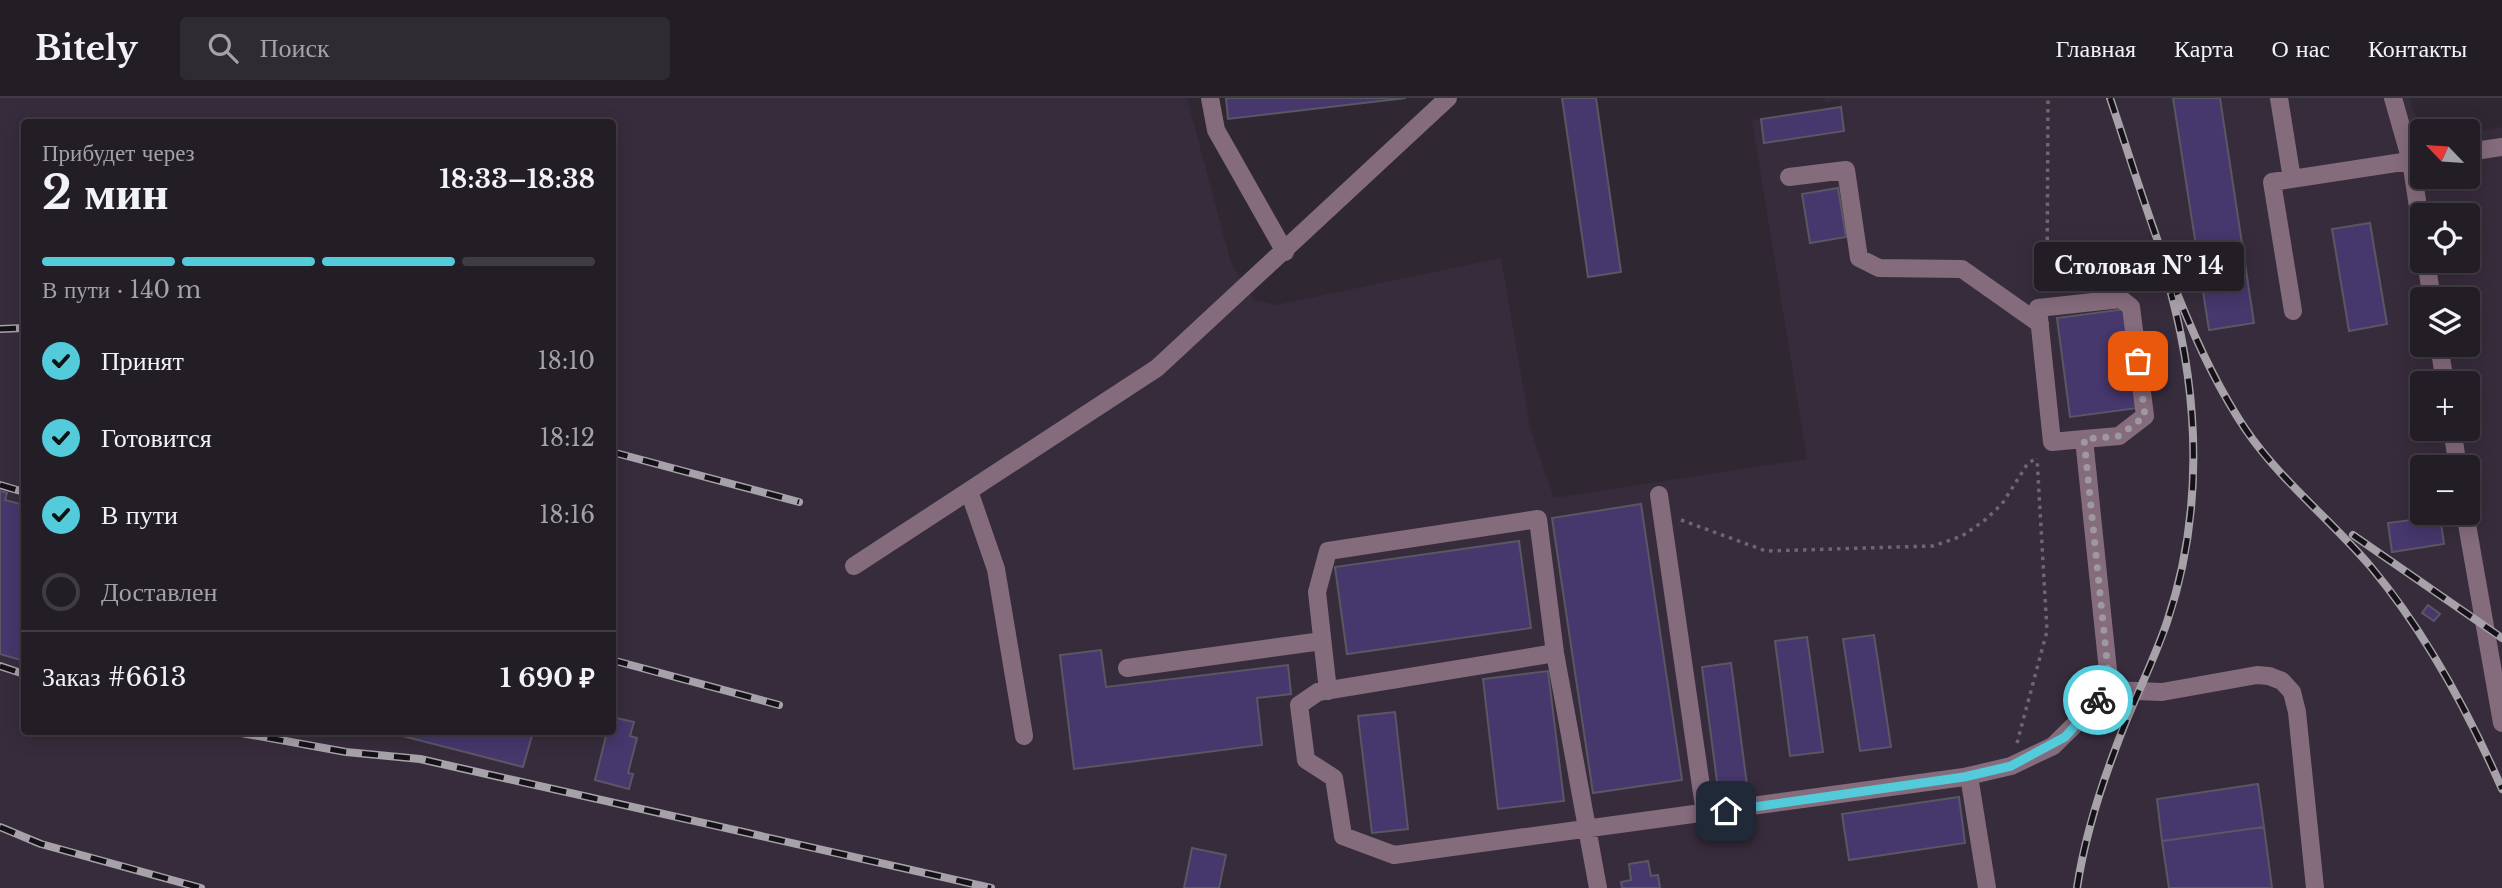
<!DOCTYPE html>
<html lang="ru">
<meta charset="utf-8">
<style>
body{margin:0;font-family:"Libre Baskerville",serif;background:#2f2b32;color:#f1f3f6;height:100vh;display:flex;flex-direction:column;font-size:26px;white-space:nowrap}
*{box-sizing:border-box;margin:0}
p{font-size:23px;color:#a3a2a7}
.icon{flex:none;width:38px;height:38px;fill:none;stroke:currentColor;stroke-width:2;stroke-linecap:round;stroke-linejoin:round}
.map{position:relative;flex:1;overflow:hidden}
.drawer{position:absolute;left:21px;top:21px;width:595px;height:616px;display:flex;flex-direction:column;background:#231e26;border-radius:7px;box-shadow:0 4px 18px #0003,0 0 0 2px #403c43}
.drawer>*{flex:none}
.needle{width:46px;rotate:295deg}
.tools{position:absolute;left:2410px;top:21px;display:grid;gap:14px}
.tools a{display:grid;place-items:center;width:70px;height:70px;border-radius:7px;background:#231e26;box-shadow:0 4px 18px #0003,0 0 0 2px #403c43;font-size:35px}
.pin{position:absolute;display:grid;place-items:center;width:60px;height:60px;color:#fff;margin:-30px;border-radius:14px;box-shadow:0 4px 10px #0006}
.courier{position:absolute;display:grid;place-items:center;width:70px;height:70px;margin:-35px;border:5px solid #53cbdb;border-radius:50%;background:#fff;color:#222;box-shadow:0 2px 9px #0007}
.bubble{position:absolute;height:49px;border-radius:7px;background:#231e26;box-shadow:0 4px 18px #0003,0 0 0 2px #403c43;font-size:23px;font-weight:700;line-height:49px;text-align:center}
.overview em{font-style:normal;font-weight:700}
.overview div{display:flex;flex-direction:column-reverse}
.overview{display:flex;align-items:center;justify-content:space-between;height:119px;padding:0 21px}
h1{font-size:46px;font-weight:700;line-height:52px}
.bar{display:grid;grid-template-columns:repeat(4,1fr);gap:10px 7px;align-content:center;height:84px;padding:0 21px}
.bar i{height:9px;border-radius:5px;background:#403c43}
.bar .selected{background:#53cbdb}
.bar p{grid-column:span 4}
.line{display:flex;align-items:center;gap:18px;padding:0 21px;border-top:2px solid #403c43}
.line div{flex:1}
ol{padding:0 21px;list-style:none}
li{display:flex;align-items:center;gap:21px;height:77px}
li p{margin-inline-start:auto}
li .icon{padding:7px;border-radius:50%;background:#53cbdb;color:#111;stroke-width:4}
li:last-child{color:#a3a2a7}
li i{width:38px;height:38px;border:4px solid #403c43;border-radius:50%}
header{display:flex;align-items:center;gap:42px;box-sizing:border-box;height:98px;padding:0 35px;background:#231e26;border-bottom:2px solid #403c43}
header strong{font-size:33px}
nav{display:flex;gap:38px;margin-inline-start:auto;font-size:24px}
.search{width:490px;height:63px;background:#2f2b32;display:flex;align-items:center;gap:18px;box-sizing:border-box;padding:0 24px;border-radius:7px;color:#a3a2a7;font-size:26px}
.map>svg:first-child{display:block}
.built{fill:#372c3c;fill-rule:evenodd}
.building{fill:#46376c;stroke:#595764;stroke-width:2}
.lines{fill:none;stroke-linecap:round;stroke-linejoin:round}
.path{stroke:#6d6770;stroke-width:3.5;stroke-dasharray:3.5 5;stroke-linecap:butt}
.minor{stroke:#856c7d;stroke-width:18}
.rail-casing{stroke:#a7a2a9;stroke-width:8}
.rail{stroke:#151217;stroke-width:5;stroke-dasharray:16;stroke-linecap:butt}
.done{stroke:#9e98a0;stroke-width:7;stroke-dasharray:0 12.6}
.route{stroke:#53cbdb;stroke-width:9}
</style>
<header>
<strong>Bitely</strong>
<div class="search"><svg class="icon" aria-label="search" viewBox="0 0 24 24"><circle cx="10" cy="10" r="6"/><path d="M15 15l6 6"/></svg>Поиск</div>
<nav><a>Главная</a><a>Карта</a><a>О нас</a><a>Контакты</a></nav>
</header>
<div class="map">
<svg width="2502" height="790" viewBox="0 0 2502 790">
<rect width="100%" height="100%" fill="#2f2832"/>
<path class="built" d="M 0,0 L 1187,0 L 1231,165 L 1254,202 L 1276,207 L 1501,160 L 1530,329 L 1554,400 L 1807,361 L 1752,22 L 1840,9 L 1839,2 L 1825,4 L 1825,0 L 2409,0 L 2422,38 L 2422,79 L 2468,79 L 2468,34 L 2502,29 L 2502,790 L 0,790 ZM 24,24 L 612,24 L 612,634 L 24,634 ZM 2422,117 L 2468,117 L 2468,163 L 2422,163 ZM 2422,201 L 2468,201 L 2468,247 L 2422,247 ZM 2422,285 L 2468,285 L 2468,331 L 2422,331 ZM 2422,369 L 2468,369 L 2468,415 L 2422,415 Z"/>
<path class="building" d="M 1226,0 L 1406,0 L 1228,21 Z
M 1562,0 L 1596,0 L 1621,174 L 1588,179 Z
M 2173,0 L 2220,0 L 2254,225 L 2209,232 Z
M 1841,9 L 1844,33 L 1764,45 L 1761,21 Z
M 1838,90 L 1846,139 L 1810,145 L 1802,96 Z
M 2370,125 L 2387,226 L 2349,233 L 2332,131 Z
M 2125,211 L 2138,310 L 2070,319 L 2057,220 Z
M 0,393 L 7,395 L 5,402 L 24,407 L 24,563 L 0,556 Z
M 1641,406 L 1682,682 L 1593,695 L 1552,420 Z
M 2440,418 L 2444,446 L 2392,454 L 2388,425 Z
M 1519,443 L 1531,530 L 1347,556 L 1335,469 Z
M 2428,507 L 2440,516 L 2434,523 L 2422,515 Z
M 1874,537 L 1891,649 L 1860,653 L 1843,541 Z
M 1807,539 L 1823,654 L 1790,658 L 1775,543 Z
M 1101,552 L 1106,589 L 1288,567 L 1291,596 L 1257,600 L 1262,647 L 1074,671 L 1060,557 Z
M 1731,565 L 1747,687 L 1718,691 L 1702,569 Z
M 1548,573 L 1564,703 L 1498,711 L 1483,581 Z
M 1395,614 L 1408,731 L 1372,735 L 1358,618 Z
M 612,619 L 634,624 L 630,638 L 637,640 L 628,675 L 633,676 L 629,691 L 595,682 L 607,634 L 612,634 Z
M 387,634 L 533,634 L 523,669 Z
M 2258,686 L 2264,729 L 2162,743 L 2157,701 Z
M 1959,699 L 1965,745 L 1849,762 L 1842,716 Z
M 2264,729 L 2272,790 L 2169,790 L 2162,743 Z
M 1192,750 L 1226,757 L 1219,790 L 1184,790 Z
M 1648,763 L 1651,778 L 1658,777 L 1660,790 L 1622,790 L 1621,784 L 1631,782 L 1629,766 Z"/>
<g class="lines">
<path class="path" d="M 2047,193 L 2048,0
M 1681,422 L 1766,453 L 1933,448 L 1962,438 L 1985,422 L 2002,406 L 2028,365 L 2037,360
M 2017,645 L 2047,533 L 2037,360"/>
<path class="minor" d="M 1210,0 L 1216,32 L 1285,154
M 2279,0 L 2292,81
M 2393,0 L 2411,63 L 2422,135
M 2468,54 L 2502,49
M 1789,79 L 1846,72 L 1859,160 L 1879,170 L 1962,171 L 2040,226
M 2426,163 L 2432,201
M 2293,213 L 2272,84 L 2422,61
M 2439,247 L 2445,285
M 2452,331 L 2458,369
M 2084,341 L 2119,338 L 2145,318 L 2131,209 L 2121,201 L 2038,210 L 2052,344 L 2084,341 L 2110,592
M 969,393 L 996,471 L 1024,638
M 1659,397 L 1705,716
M 2465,415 L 2502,625
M 854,468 L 1157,270 L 1448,0
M 1555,555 L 1318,594 L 1299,607 L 1306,662 L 1334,680 L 1343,738 L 1394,757 L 1964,679 L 2011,668 L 2053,648 L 2110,592 L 2162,594 L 2257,577 L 2269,578 L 2282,583 L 2292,594 L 2297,614 L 2315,790
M 1127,570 L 1322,543
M 1328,593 L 1317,494 L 1328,453 L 1538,421 L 1555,555 L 1598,790
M 1969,678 L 1987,790"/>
<g class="rail-casing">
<path id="rail" d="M 2110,0 C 2146,107 2183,239 2246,332 C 2281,383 2331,422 2371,469 C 2425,534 2468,613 2502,691
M 0,231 L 24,230
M 612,354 L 799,404
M 0,387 L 24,394
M 2353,437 L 2502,540
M 612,562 L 779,607
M 0,568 L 24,576
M 236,634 L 346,654 L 420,661 L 991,790
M 0,729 L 41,746 L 201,790
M 2077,790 C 2084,743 2098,697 2115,652 C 2130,609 2152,568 2167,524 C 2203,418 2200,303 2171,195"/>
</g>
<use href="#rail" class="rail"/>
</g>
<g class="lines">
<path class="done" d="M 2098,602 L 2110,592 L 2084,341 L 2119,338 L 2145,318 L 2138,263"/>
<path class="route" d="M 1726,713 L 1964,679 L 2011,668 L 2065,639 L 2098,602"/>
</g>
</svg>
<div class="tools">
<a><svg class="needle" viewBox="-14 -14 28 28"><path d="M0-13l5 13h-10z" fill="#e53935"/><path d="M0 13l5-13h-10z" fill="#a3a2a7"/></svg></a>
<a><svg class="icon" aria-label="locate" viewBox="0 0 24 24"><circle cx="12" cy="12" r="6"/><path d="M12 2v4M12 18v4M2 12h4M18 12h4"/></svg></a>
<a><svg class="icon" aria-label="layers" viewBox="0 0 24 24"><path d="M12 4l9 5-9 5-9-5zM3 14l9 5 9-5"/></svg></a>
<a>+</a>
<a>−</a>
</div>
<div class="pin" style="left:2138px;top:263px;background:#ea580c"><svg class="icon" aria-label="bag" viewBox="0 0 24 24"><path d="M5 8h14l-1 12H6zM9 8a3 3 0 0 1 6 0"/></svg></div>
<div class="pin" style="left:1726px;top:713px;background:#1f2937"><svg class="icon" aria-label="home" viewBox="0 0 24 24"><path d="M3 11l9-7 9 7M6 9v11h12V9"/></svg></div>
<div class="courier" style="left:2098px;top:602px"><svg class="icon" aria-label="bike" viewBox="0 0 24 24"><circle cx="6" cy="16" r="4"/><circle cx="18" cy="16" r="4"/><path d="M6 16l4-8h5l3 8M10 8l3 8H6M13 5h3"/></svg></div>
<div class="bubble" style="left:2034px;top:144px;width:210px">Cтоловая № 14</div>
<section class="drawer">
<div class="overview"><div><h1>2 мин</h1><p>Прибудет через</p></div><em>18:33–18:38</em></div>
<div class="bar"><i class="selected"></i><i class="selected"></i><i class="selected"></i><i></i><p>В пути · 140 m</p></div>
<ol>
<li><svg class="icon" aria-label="check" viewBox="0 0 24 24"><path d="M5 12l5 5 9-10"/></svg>Принят<p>18:10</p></li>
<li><svg class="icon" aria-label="check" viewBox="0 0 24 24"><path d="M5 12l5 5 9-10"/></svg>Готовится<p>18:12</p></li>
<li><svg class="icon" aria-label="check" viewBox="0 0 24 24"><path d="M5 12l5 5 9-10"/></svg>В пути<p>18:16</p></li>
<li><i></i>Доставлен</li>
</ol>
<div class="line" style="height:91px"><div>Заказ #6613</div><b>1 690 ₽</b></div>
</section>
</div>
